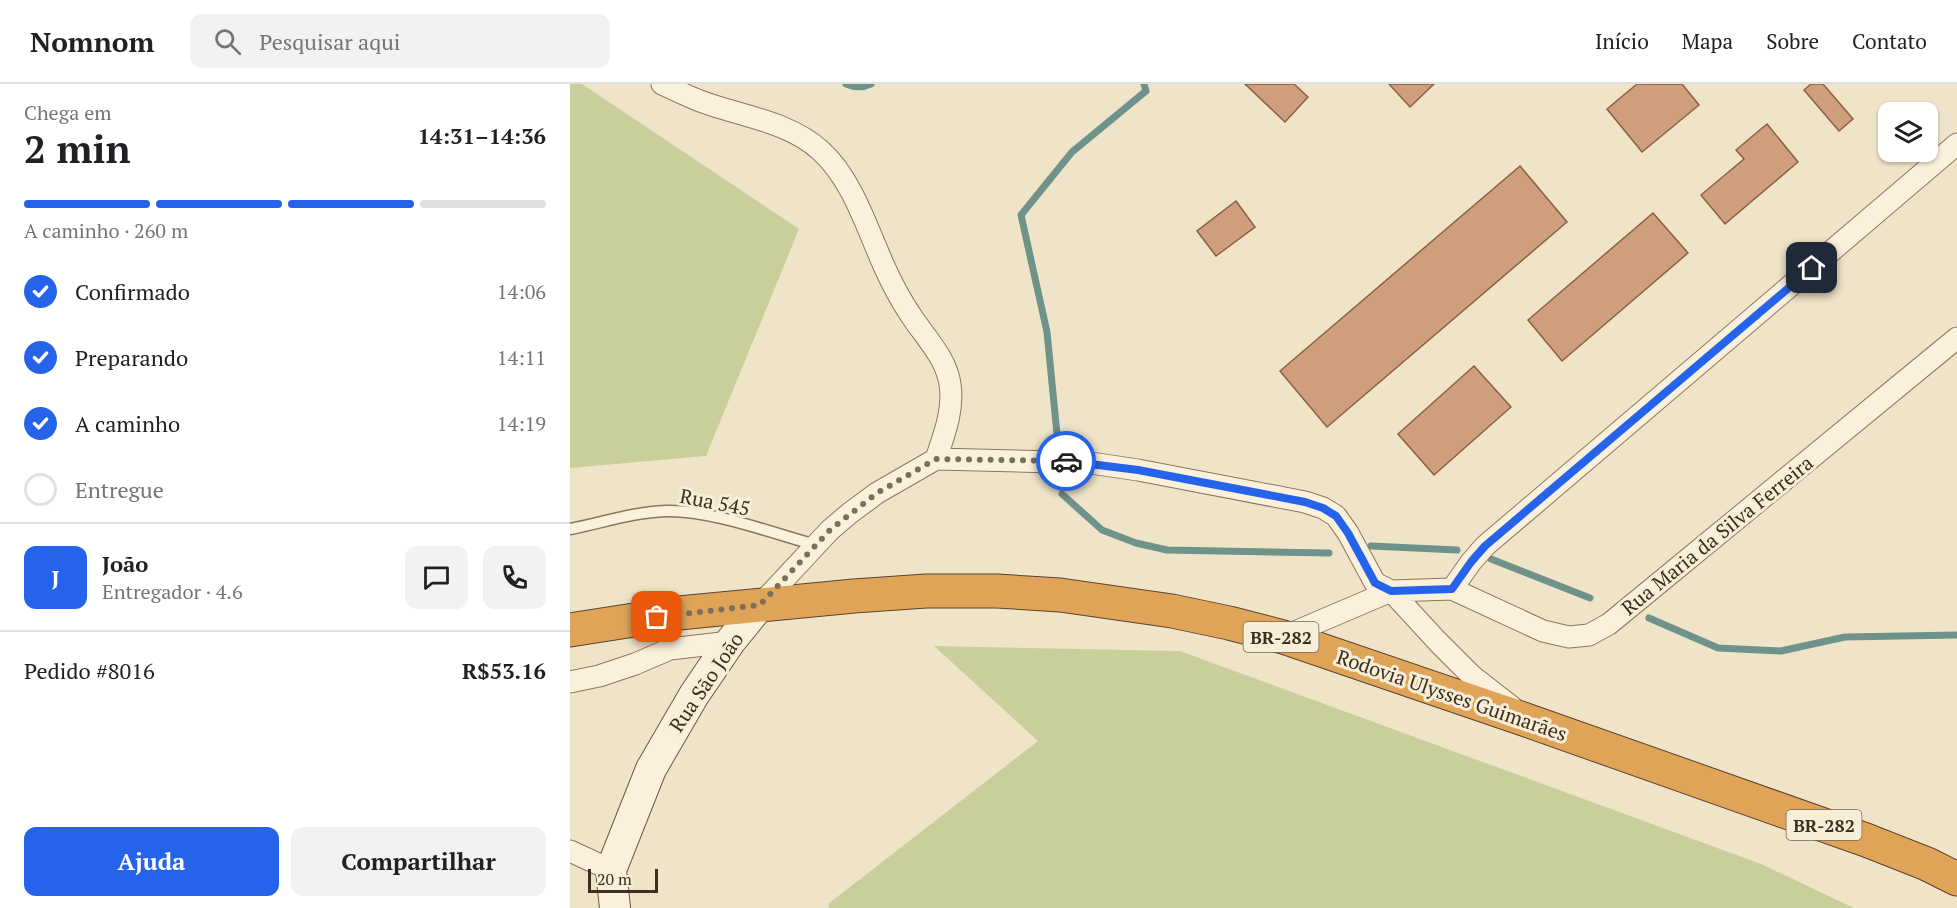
<!DOCTYPE html>
<html lang="pt">
<meta charset="utf-8">
<style>
body{margin:0;font-family:"PT Serif",serif;background:#f2f2f2;color:#202124;height:100vh;display:flex;flex-direction:column;font-size:22px;white-space:nowrap}
*{box-sizing:border-box;margin:0}
p{font-size:20px;color:#757577}
.icon{flex:none;width:33px;height:33px;fill:none;stroke:currentColor;stroke-width:2;stroke-linecap:round;stroke-linejoin:round}
.map{position:relative;flex:1;overflow:hidden}
.drawer{display:flex;flex-direction:column;background:#fff;width:570px}
.drawer>*{flex:none}
.tools{position:absolute;left:1308px;top:18px;display:grid;gap:12px}
.tools a{display:grid;place-items:center;width:60px;height:60px;border-radius:12px;background:#fff;box-shadow:0 2px 4px #0004;font-size:30px}
.scale{position:absolute;left:18px;bottom:15px;width:70px;box-sizing:border-box;padding-left:6px;border:3px solid #3d2e20;border-top:0;font-size:16px;line-height:21px;white-space:nowrap;color:#3d2e20;-webkit-text-stroke:4px #f7eed8;paint-order:stroke}
.pin{position:absolute;display:grid;place-items:center;width:51px;height:51px;color:#fff;margin:-26px;border-radius:12px;box-shadow:0 3px 9px #0006}
.courier{position:absolute;display:grid;place-items:center;width:60px;height:60px;margin:-30px;border:4px solid #2563eb;border-radius:50%;background:#fff;color:#222;box-shadow:0 2px 8px #0007}
.head em{font-style:normal;font-weight:800}
.head div{display:flex;flex-direction:column-reverse}
.head{display:flex;align-items:center;justify-content:space-between;height:102px;padding:0 24px}
h1{font-size:39px;font-weight:800;line-height:45px}
.bar{display:grid;grid-template-columns:repeat(4,1fr);gap:9px 6px;align-content:center;height:72px;padding:0 24px}
.bar i{height:8px;border-radius:4px;background:#e0e0e0}
.bar .on{background:#2563eb}
.bar p{grid-column:span 4}
.line{display:flex;align-items:center;gap:15px;padding:0 24px;border-top:2px solid #e0e0e0}
.line div{flex:1}
.round{display:grid;place-items:center;flex:none;width:63px;height:63px;border-radius:12px;background:#f2f2f2}
ol{padding:0 24px;list-style:none}
li{display:flex;align-items:center;gap:18px;height:66px}
li p{margin-inline-start:auto}
li .icon{padding:6px;border-radius:50%;background:#2563eb;color:#fff;stroke-width:4}
li:last-child{color:#757577}
li i{width:33px;height:33px;border:3px solid #e0e0e0;border-radius:50%}
.primary-button{display:flex;gap:12px;margin-top:auto;padding:12px 24px}
.primary-button a{flex:1;height:69px;border-radius:12px;background:#2563eb;color:#fff;font-size:24px;font-weight:800;line-height:69px;text-align:center}
.primary-button a+a{background:#f2f2f2;color:#202124}
header{display:flex;align-items:center;gap:36px;box-sizing:border-box;height:84px;padding:0 30px;background:#fff;border-bottom:2px solid #e0e0e0}
header strong{font-size:28px}
nav{display:flex;gap:33px;margin-inline-start:auto;font-size:21px}
.search{width:420px;height:54px;background:#f2f2f2;display:flex;align-items:center;gap:15px;box-sizing:border-box;padding:0 21px;border-radius:12px;color:#757577;font-size:22px}
main{display:flex;flex:1;min-height:0}
.map>svg:first-child{display:block}
.green{fill:#c9cf9b}
.lines{fill:none;stroke-linecap:round;stroke-linejoin:round}
.stream{stroke:#6f938a;stroke-width:7}
.building{fill:#cf9f7d;stroke:#8d5f41;stroke-width:1.5}
.lane-casing{stroke:#8d765c;stroke-width:13}
.street-casing{stroke:#8d765c;stroke-width:23}
.secondary-casing{stroke:#6f573f;stroke-width:32}
.highway-casing{stroke:#5b4430;stroke-width:35}
.lane{stroke:#faf1dc;stroke-width:10}
.street{stroke:#faf1dc;stroke-width:21}
.secondary{stroke:#faf1dc;stroke-width:30}
.highway{stroke:#e0a458;stroke-width:33}
.done{stroke:#7c6e5b;stroke-width:6;stroke-dasharray:0 10.8}
.route{stroke:#2563eb;stroke-width:8}
.labels{text-anchor:middle;dominant-baseline:central;stroke-width:6;stroke-linejoin:round;paint-order:stroke}
.shield{fill:#f7eed8;stroke:#756857;stroke-width:1.5}
.shield-label{font-size:18px;font-weight:bold;fill:#3d2e20}
.street-label{font-size:20px;fill:#3d2e20;stroke:#f7eed8}
</style>
<header>
<strong>Nomnom</strong>
<div class="search"><svg class="icon" aria-label="search" viewBox="0 0 24 24"><circle cx="10" cy="10" r="6"/><path d="M15 15l6 6"/></svg>Pesquisar aqui</div>
<nav><a>Início</a><a>Mapa</a><a>Sobre</a><a>Contato</a></nav>
</header>
<main>
<section class="drawer">
<div class="head"><div><h1>2 min</h1><p>Chega em</p></div><em>14:31–14:36</em></div>
<div class="bar"><i class="on"></i><i class="on"></i><i class="on"></i><i></i><p>A caminho · 260 m</p></div>
<ol>
<li><svg class="icon" aria-label="check" viewBox="0 0 24 24"><path d="M5 12l5 5 9-10"/></svg>Confirmado<p>14:06</p></li>
<li><svg class="icon" aria-label="check" viewBox="0 0 24 24"><path d="M5 12l5 5 9-10"/></svg>Preparando<p>14:11</p></li>
<li><svg class="icon" aria-label="check" viewBox="0 0 24 24"><path d="M5 12l5 5 9-10"/></svg>A caminho<p>14:19</p></li>
<li><i></i>Entregue</li>
</ol>
<div class="line" style="height:108px"><b class="round" style="background:#2563eb;color:#fff">J</b><div><b>João</b><p>Entregador · 4.6</p></div><a class="round"><svg class="icon" aria-label="chat" viewBox="0 0 24 24"><path d="M4 5h16v11H9l-5 4z"/></svg></a><a class="round"><svg class="icon" aria-label="phone" viewBox="0 0 24 24"><path d="M5 4h4l2 5-3 2q2 4 5 5l2-3 5 2v4C11 20 4 13 5 4z"/></svg></a></div>
<div class="line" style="height:78px"><div>Pedido #8016</div><b>R$53.16</b></div>
<div class="primary-button"><a>Ajuda</a><a>Compartilhar</a></div>
</section>
<div class="map">
<svg width="1387" height="824" viewBox="0 0 1387 824">
<rect width="100%" height="100%" fill="#f0e4c8"/>
<path class="green" d="M 0,0 L 12,0 L 229,145 L 136,372 L 0,384 Z
M 364,562 L 610,567 L 1191,780 L 1284,824 L 259,824 L 258,820 L 468,657 Z"/>
<g class="lines">
<path class="stream" d="M 276,0 C 285,4 292,4 301,0
M 487,350 L 477,248 L 451,131 L 502,68 L 576,7 L 574,0
M 492,410 L 532,446 L 566,459 L 597,466 L 759,469
M 801,462 L 887,466
M 921,475 L 1020,514
M 1079,534 L 1148,564 L 1211,567 L 1275,553 L 1387,551"/>
</g>
<path class="building" d="M 675,0 L 724,0 L 738,13 L 715,38 Z
M 819,0 L 864,0 L 840,23 Z
M 1067,0 L 1112,0 L 1129,21 L 1072,68 L 1037,25 Z
M 1241,0 L 1253,0 L 1283,35 L 1269,47 L 1234,6 Z
M 1197,40 L 1228,78 L 1155,140 L 1131,111 L 1174,75 L 1166,66 Z
M 950,82 L 997,138 L 757,343 L 710,287 Z
M 666,117 L 685,143 L 646,172 L 627,147 Z
M 1083,129 L 1118,169 L 992,277 L 958,236 Z
M 904,282 L 941,323 L 864,391 L 828,350 Z"/>
<g class="lines">
<g class="lane-casing">
<path id="lane" d="M 0,445 C 31,439 64,428 96,427 C 141,426 202,449 246,461"/>
</g>
<g class="street-casing">
<path id="street" d="M 92,0 C 105,6 117,12 130,17 C 169,32 219,37 251,67 C 282,95 297,144 314,182 C 322,200 331,217 342,233 C 356,254 376,274 380,300 C 384,326 374,351 366,375
M 882,505 L 901,478 L 915,462 L 1387,60
M 190,521 L 260,446 L 280,429 L 307,409 L 366,375 L 521,379 L 568,386 L 735,418 L 753,424 L 766,432 L 778,449 L 805,499 L 821,507 L 882,505 L 973,547 L 999,553 L 1019,551 L 1039,540 L 1387,254
M 713,553 L 821,507 L 868,558 L 901,591 L 942,623
M 0,598 L 29,592 L 65,580 L 100,565 L 160,558
M 0,767 L 41,786"/>
</g>
<g class="secondary-casing">
<path id="secondary" d="M 45,824 L 41,786 L 81,685 L 124,611 L 160,558 L 190,521"/>
</g>
<g class="highway-casing">
<path id="highway" d="M 0,546 L 109,529 L 284,512 L 356,507 L 427,507 L 490,511 L 602,527 L 659,539 L 713,553 L 959,637 L 1296,756 L 1357,780 L 1387,795"/>
</g>
<use href="#lane" class="lane"/>
<use href="#street" class="street"/>
<use href="#secondary" class="secondary"/>
<use href="#highway" class="highway"/>
</g>
<g class="lines">
<path class="done" d="M 87,533 L 190,521 L 260,446 L 307,409 L 366,375 L 496,377"/>
<path class="route" d="M 496,377 L 568,386 L 735,418 L 753,424 L 766,432 L 778,449 L 805,499 L 821,507 L 882,505 L 901,478 L 915,462 L 1242,184"/>
</g>
<g class="labels">
<g class="shield">
<rect x="673.5" y="538" width="75" height="30" rx="4.5"/>
<rect x="1216.5" y="726" width="75" height="30" rx="4.5"/>
</g>
<g class="shield-label">
<text x="711" y="553">BR-282</text>
<text x="1254" y="741">BR-282</text>
</g>
<g class="street-label">
<text transform="translate(145 418) rotate(11)">Rua 545</text>
<text transform="translate(1147 451) rotate(-39)">Rua Maria da Silva Ferreira</text>
<text transform="translate(136 598) rotate(-56)">Rua São João</text>
<text transform="translate(882 611) rotate(19)">Rodovia Ulysses Guimarães</text>
</g>
</g>
</svg>
<div class="tools">
<a><svg class="icon" aria-label="layers" viewBox="0 0 24 24"><path d="M12 4l9 5-9 5-9-5zM3 14l9 5 9-5"/></svg></a>
</div>
<div class="scale">20 m</div>
<div class="pin" style="left:87px;top:533px;background:#ea580c"><svg class="icon" aria-label="bag" viewBox="0 0 24 24"><path d="M5 8h14l-1 12H6zM9 8a3 3 0 0 1 6 0"/></svg></div>
<div class="pin" style="left:1242px;top:184px;background:#1f2937"><svg class="icon" aria-label="home" viewBox="0 0 24 24"><path d="M3 11l9-7 9 7M6 9v11h12V9"/></svg></div>
<div class="courier" style="left:496px;top:377px"><svg class="icon" aria-label="car" viewBox="0 0 24 24"><path d="M5 17H2v-5l4-1 3-4h7l3 4 3 1v5h-3M9 17h6M6 11h13"/><circle cx="7" cy="17" r="2"/><circle cx="17" cy="17" r="2"/></svg></div>
</div>
</main>
